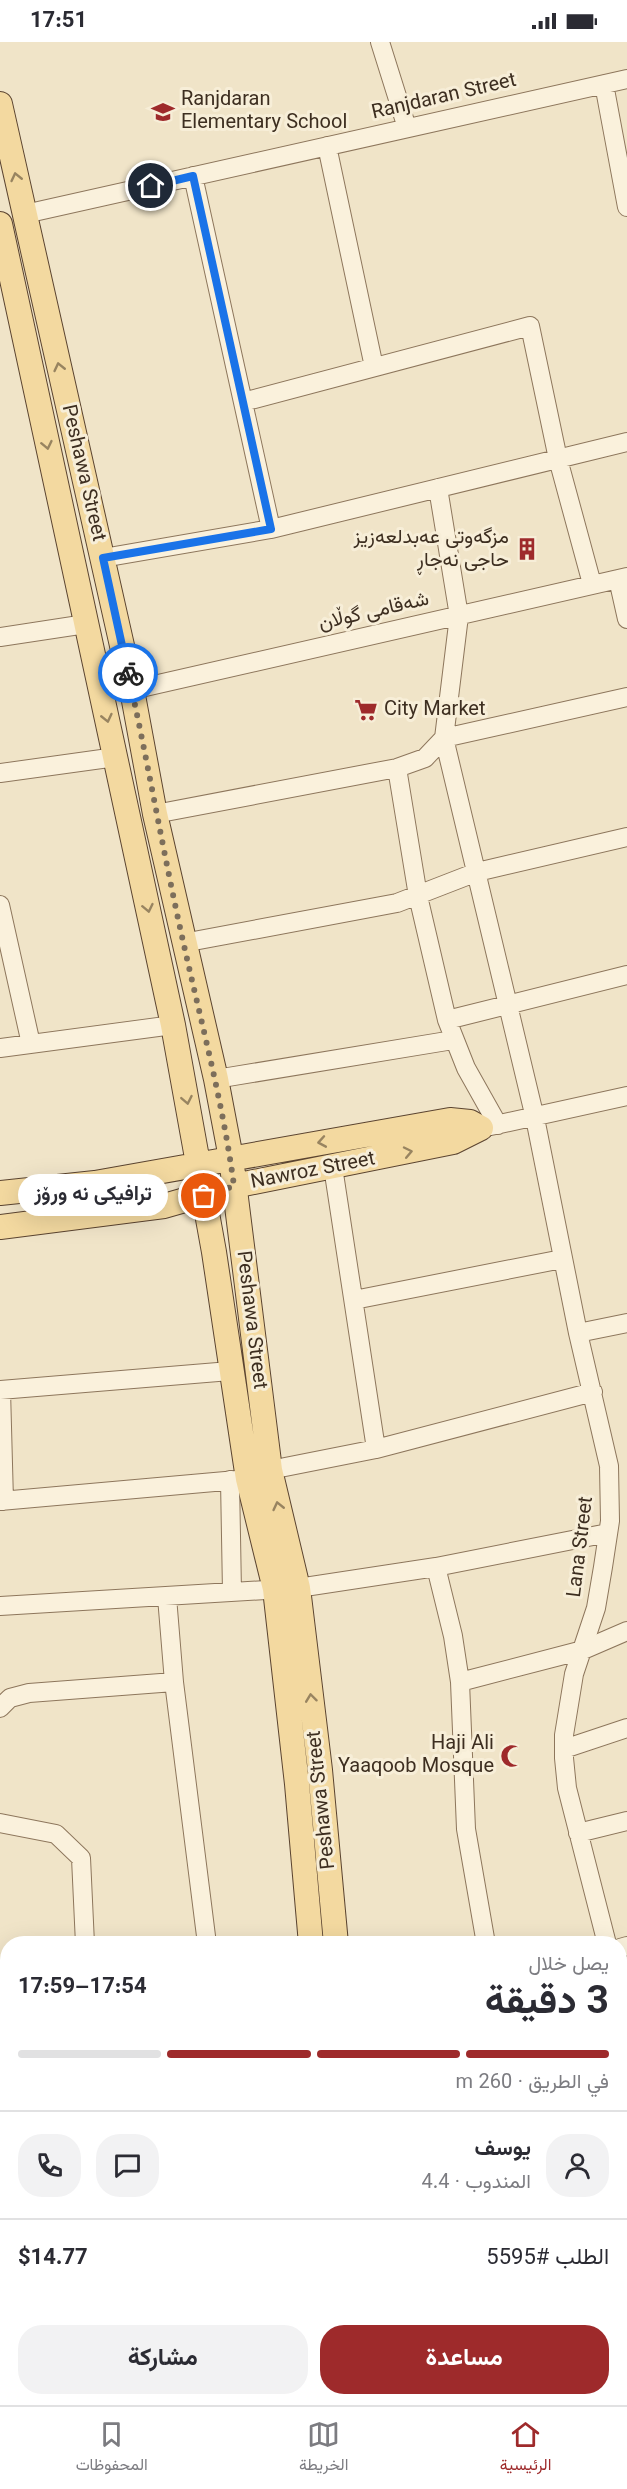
<!DOCTYPE html>
<html lang="ar">
<meta charset="utf-8">
<style>
body{margin:0;font-family:Georgia,Vazirmatn,serif;background:#f2f2f3;color:#2b2b33;direction:rtl;height:100vh;display:flex;flex-direction:column;font-size:22px;white-space:nowrap}
*{box-sizing:border-box;margin:0}
p{font-size:20px;color:#7c7c81}
.icon{flex:none;width:33px;height:33px;fill:none;stroke:currentColor;stroke-width:2;stroke-linecap:round;stroke-linejoin:round}
.map{position:relative;flex:1;overflow:hidden;direction:ltr}
.details{position:absolute;left:0px;top:1894px;width:627px;height:470px;display:flex;flex-direction:column;background:#fff;border-radius:24px 24px 0 0;box-shadow:0 6px 24px #0002;direction:rtl}
.details>*{flex:none}
.pin{position:absolute;display:grid;place-items:center;width:51px;height:51px;color:#fff;margin:-26px;border:3px solid #fff;border-radius:50%;box-shadow:0 2px 6px #0007}
.courier{position:absolute;display:grid;place-items:center;width:60px;height:60px;margin:-30px;border:4px solid #1a73e8;border-radius:50%;background:#fff;color:#222;box-shadow:0 2px 8px #0007}
.bubble{position:absolute;height:42px;border-radius:21px;background:#fff;box-shadow:0 6px 24px #0002;font-size:20px;font-weight:700;line-height:42px;text-align:center;direction:rtl}
.summary em{font-style:normal;font-weight:700}
.summary div{display:flex;flex-direction:column-reverse}
.summary{display:flex;align-items:center;justify-content:space-between;height:102px;padding:0 18px}
h1{font-size:39px;font-weight:700;line-height:45px}
.bar{display:grid;grid-template-columns:repeat(4,1fr);gap:9px 6px;align-content:center;height:72px;padding:0 18px}
.bar i{height:8px;border-radius:4px;background:#e1e1e2}
.bar .selected{background:#9e2a2b}
.bar p{grid-column:span 4}
.line{display:flex;align-items:center;gap:15px;padding:0 18px;border-top:2px solid #e1e1e2}
.line div{flex:1}
.round{display:grid;place-items:center;flex:none;width:63px;height:63px;border-radius:24px;background:#f2f2f3}
.button{display:flex;gap:12px;margin-top:auto;padding:12px 18px}
.button a{flex:1;height:69px;border-radius:24px;background:#9e2a2b;color:#fff;font-size:24px;font-weight:700;line-height:69px;text-align:center}
.button a+a{background:#f2f2f3;color:#2b2b33}
.status{display:flex;justify-content:space-between;align-items:center;height:42px;padding:0 30px;background:#fff;direction:ltr}
.status svg{height:16px;fill:currentColor}
.tabs{display:flex;justify-content:space-around;align-items:center;height:84px;border-top:2px solid #e1e1e2;background:#fff;font-size:16px;color:#7c7c81}
.tabs a{display:grid;justify-items:center;gap:3px}
.tabs .selected{color:#9e2a2b}
.map>svg:first-child{display:block}
.lines{fill:none;stroke-linecap:round;stroke-linejoin:round}
.minor-casing{stroke:#8d765c;stroke-width:20}
.major-casing{stroke:#5b4430;stroke-width:26}
.minor{stroke:#faf1dc;stroke-width:18}
.major{stroke:#f3d9a0;stroke-width:24}
.oneway{stroke:#988460}
.done{stroke:#7c6e5b;stroke-width:6;stroke-dasharray:0 10.8}
.route{stroke:#1a73e8;stroke-width:8}
.labels{text-anchor:middle;dominant-baseline:central;stroke-width:6;stroke-linejoin:round;paint-order:stroke}
.street-label{font-size:20px;fill:#3d2e20;stroke:#f7eed8}
.poi-label{font-size:20px;fill:#3d2e20;stroke:#f7eed8;text-anchor:start}
</style>
<div class="status"><b>17:51</b><svg viewBox="0 0 49 12"><path d="M0 12V9h3v3zM5 12V6h3v6zM10 12V3h3v9zM15 12V0h3v12zM26 1h20v11H26zM47 4h2v5h-2z"/></svg></div>
<div class="map">
<svg width="627" height="2363" viewBox="0 0 627 2363">
<rect width="100%" height="100%" fill="#f0e4c8"/>
<g class="lines">
<g class="minor-casing">
<path id="minor" d="M 380,0 L 407,86
M 604,42 L 627,165
M 327,104 L 374,325
M 193,134 L 271,487
M 25,172 L 627,37
M 243,360 L 530,284 L 558,417 L 592,542
M 438,446 L 459,574 L 444,696 L 535,1076 L 578,1291 L 609,1424 L 610,1479 L 603,1525 L 596,1566 L 574,1632 L 564,1693 L 564,1716 L 567,1746 L 607,1902
M 103,516 L 271,487 L 627,400
M 618,537 L 627,577
M 0,595 L 86,582
M 132,648 L 627,535
M 397,726 L 418,854 L 447,978 L 466,1026 L 498,1083
M 0,731 L 116,715
M 155,772 L 397,726 L 425,716 L 444,696 L 627,655
M 0,863 L 31,1002
M 183,901 L 397,861 L 477,830 L 627,795
M 447,978 L 627,933
M 0,1006 L 173,983
M 216,1037 L 453,998
M 486,1085 L 627,1054
M 333,1125 L 376,1407
M 354,1258 L 562,1217
M 578,1291 L 627,1281
M 0,1348 L 230,1329
M 1,1348 L 4,1459
M 270,1428 L 376,1407 L 593,1350
M 230,1438 L 232,1550
M 0,1459 L 248,1437
M 436,1525 L 453,1594 L 460,1640 L 466,1787 L 486,1902
M 167,1555 L 174,1640 L 207,1902
M 0,1564 L 298,1546 L 436,1525 L 608,1491
M 460,1640 L 583,1608 L 627,1589
M 0,1666 L 10,1656 L 29,1651 L 174,1640
M 564,1707 L 627,1686
M 0,1781 L 56,1792 L 81,1816 L 85,1902
M 578,1791 L 627,1779
M 620,1906 L 627,1904
M 620,1947 L 627,1975
M 0,1962 L 8,1962
M 0,2129 L 8,2130
M 620,2267 L 627,2264
M 0,2277 L 8,2278
M 65,2356 L 66,2363
M 171,2363 L 172,2356
M 456,2363 L 458,2356"/>
</g>
<g class="major-casing">
<path id="major" d="M 0,62 L 132,648 L 155,772 L 216,1037 L 231,1116 L 270,1428 L 298,1546 L 320,1728 L 336,1902
M 0,182 L 173,983 L 214,1210 L 248,1437 L 275,1547 L 297,1742 L 311,1902
M 0,1151 L 95,1141 L 450,1078 L 470,1080 L 481,1086 L 453,1100 L 234,1144 L 164,1164 L 0,1185
M 620,2080 L 627,2077
M 369,2356 L 370,2363
M 394,2356 L 395,2363"/>
</g>
<use href="#minor" class="minor"/>
<use href="#major" class="major"/>
</g>
<defs><path id="oneway-chevron" d="M-2-3.5L2.5 0L-2 3.5" fill="none" stroke-width="1.6" stroke-linecap="round" stroke-linejoin="round" transform="scale(1.5)"/></defs>
<g class="oneway">
<use href="#oneway-chevron" transform="translate(16 135) rotate(-103)"/>
<use href="#oneway-chevron" transform="translate(59 325) rotate(-103)"/>
<use href="#oneway-chevron" transform="translate(47 403) rotate(78)"/>
<use href="#oneway-chevron" transform="translate(107 676) rotate(77)"/>
<use href="#oneway-chevron" transform="translate(148 866) rotate(78)"/>
<use href="#oneway-chevron" transform="translate(187 1058) rotate(79)"/>
<use href="#oneway-chevron" transform="translate(322 1100) rotate(170)"/>
<use href="#oneway-chevron" transform="translate(408 1110) rotate(-12)"/>
<use href="#oneway-chevron" transform="translate(278 1464) rotate(-103)"/>
<use href="#oneway-chevron" transform="translate(311 1656) rotate(-97)"/>
</g>
<g class="lines">
<path class="done" d="M 128,631 C 148,720 163,810 183,899 C 201,980 223,1061 234,1144 L 204,1154"/>
<path class="route" d="M 128,631 L 103,516 L 271,487 L 193,134 L 151,144"/>
</g>
<defs>
<g id="school-bare" transform="scale(1.8)"><path d="M0-5L7-2L0 1L-7-2ZM-4 1L0 2.5L4 1V4Q0 6-4 4Z" fill="#9e2a2b" stroke="#f7eed8" stroke-width="2.5" paint-order="stroke"/></g>
<g id="building-bare" transform="scale(1.8)"><path d="M-4-6H4V6H1V3H-1V6H-4ZM-2.5-4.3h1.7v1.8h-1.7ZM.8-4.3h1.7v1.8H.8ZM-2.5-1h1.7V.8h-1.7ZM.8-1h1.7V.8H.8Z" fill="#9e2a2b" stroke="#f7eed8" stroke-width="2.5" paint-order="stroke"/></g>
<g id="supermarket-bare" transform="scale(1.8)"><path d="M-6-5.5h2.5l.6 2H6L4.5 2H-2.5L-4.4-4H-6ZM-1.5 3.2a1.3 1.3 0 1 0 .1 0ZM3 3.2a1.3 1.3 0 1 0 .1 0Z" fill="#9e2a2b" stroke="#f7eed8" stroke-width="2.5" paint-order="stroke"/></g>
<g id="mosque-bare" transform="scale(1.8)"><path d="M3.5-4.9A6 6 0 1 0 3.5 4.9A5 5 0 1 1 3.5-4.9Z" fill="#9e2a2b" stroke="#f7eed8" stroke-width="2.5" paint-order="stroke"/></g>
</defs>
<g fill-rule="evenodd">
<use href="#school-bare" x="163" y="70"/>
<use href="#building-bare" x="527" y="507"/>
<use href="#supermarket-bare" x="366" y="668"/>
<use href="#mosque-bare" x="512" y="1714"/>
</g>
<g class="labels">
<g class="street-label">
<text transform="translate(444 55) rotate(-13)">Ranjdaran Street</text>
<text transform="translate(83 431) rotate(77)">Peshawa Street</text>
<text transform="translate(374 570) rotate(-13)">شەقامی گوڵان</text>
<text transform="translate(313 1129) rotate(-11)">Nawroz Street</text>
<text transform="translate(251 1278) rotate(83)">Peshawa Street</text>
<text transform="translate(581 1505) rotate(-83)">Lana Street</text>
<text transform="translate(322 1758) rotate(-96)">Peshawa Street</text>
</g>
<g class="poi-label">
<text x="181" y="58">Ranjdaran<tspan x="181" dy="23">Elementary School</tspan></text>
<text x="509" y="496" text-anchor="end">مزگەوتی عەبدلعەزیز<tspan x="509" dy="23">حاجی نەجاڕ</tspan></text>
<text x="384" y="668">City Market</text>
<text x="494" y="1702" text-anchor="end">Haji Ali<tspan x="494" dy="23">Yaaqoob Mosque</tspan></text>
</g>
</g>
</svg>
<div class="pin" style="left:204px;top:1154px;background:#ea580c"><svg class="icon" aria-label="bag" viewBox="0 0 24 24"><path d="M5 8h14l-1 12H6zM9 8a3 3 0 0 1 6 0"/></svg></div>
<div class="pin" style="left:151px;top:144px;background:#1f2937"><svg class="icon" aria-label="home" viewBox="0 0 24 24"><path d="M3 11l9-7 9 7M6 9v11h12V9"/></svg></div>
<div class="courier" style="left:128px;top:631px"><svg class="icon" aria-label="bike" viewBox="0 0 24 24"><circle cx="6" cy="16" r="4"/><circle cx="18" cy="16" r="4"/><path d="M6 16l4-8h5l3 8M10 8l3 8H6M13 5h3"/></svg></div>
<div class="bubble" style="left:18px;top:1132px;width:150px">ترافیکی نه ورۆز</div>
<section class="details">
<div class="summary"><div><h1>3 دقيقة</h1><p>يصل خلال</p></div><em>17:54–17:59</em></div>
<div class="bar"><i class="selected"></i><i class="selected"></i><i class="selected"></i><i></i><p>في الطريق · 260 m</p></div>
<div class="line" style="height:108px"><a class="round"><svg class="icon" aria-label="person" viewBox="0 0 24 24"><circle cx="12" cy="8" r="4"/><path d="M4 21q1-7 8-7t8 7"/></svg></a><div><b>يوسف</b><p>المندوب · 4.4</p></div><a class="round"><svg class="icon" aria-label="chat" viewBox="0 0 24 24"><path d="M4 5h16v11H9l-5 4z"/></svg></a><a class="round"><svg class="icon" aria-label="phone" viewBox="0 0 24 24"><path d="M5 4h4l2 5-3 2q2 4 5 5l2-3 5 2v4C11 20 4 13 5 4z"/></svg></a></div>
<div class="line" style="height:78px"><div>الطلب #5595</div><b>$14.77</b></div>
<div class="button"><a>مساعدة</a><a>مشاركة</a></div>
</section>
</div>
<nav class="tabs">
<a class="selected"><svg class="icon" aria-label="home" viewBox="0 0 24 24"><path d="M3 11l9-7 9 7M6 9v11h12V9"/></svg>الرئيسية</a>
<a><svg class="icon" aria-label="map" viewBox="0 0 24 24"><path d="M3 6l6-2 6 2 6-2v14l-6 2-6-2-6 2zM9 4v14M15 6v14"/></svg>الخريطة</a>
<a><svg class="icon" aria-label="saved" viewBox="0 0 24 24"><path d="M7 4h10v16l-5-4-5 4z"/></svg>المحفوظات</a>
</nav>
